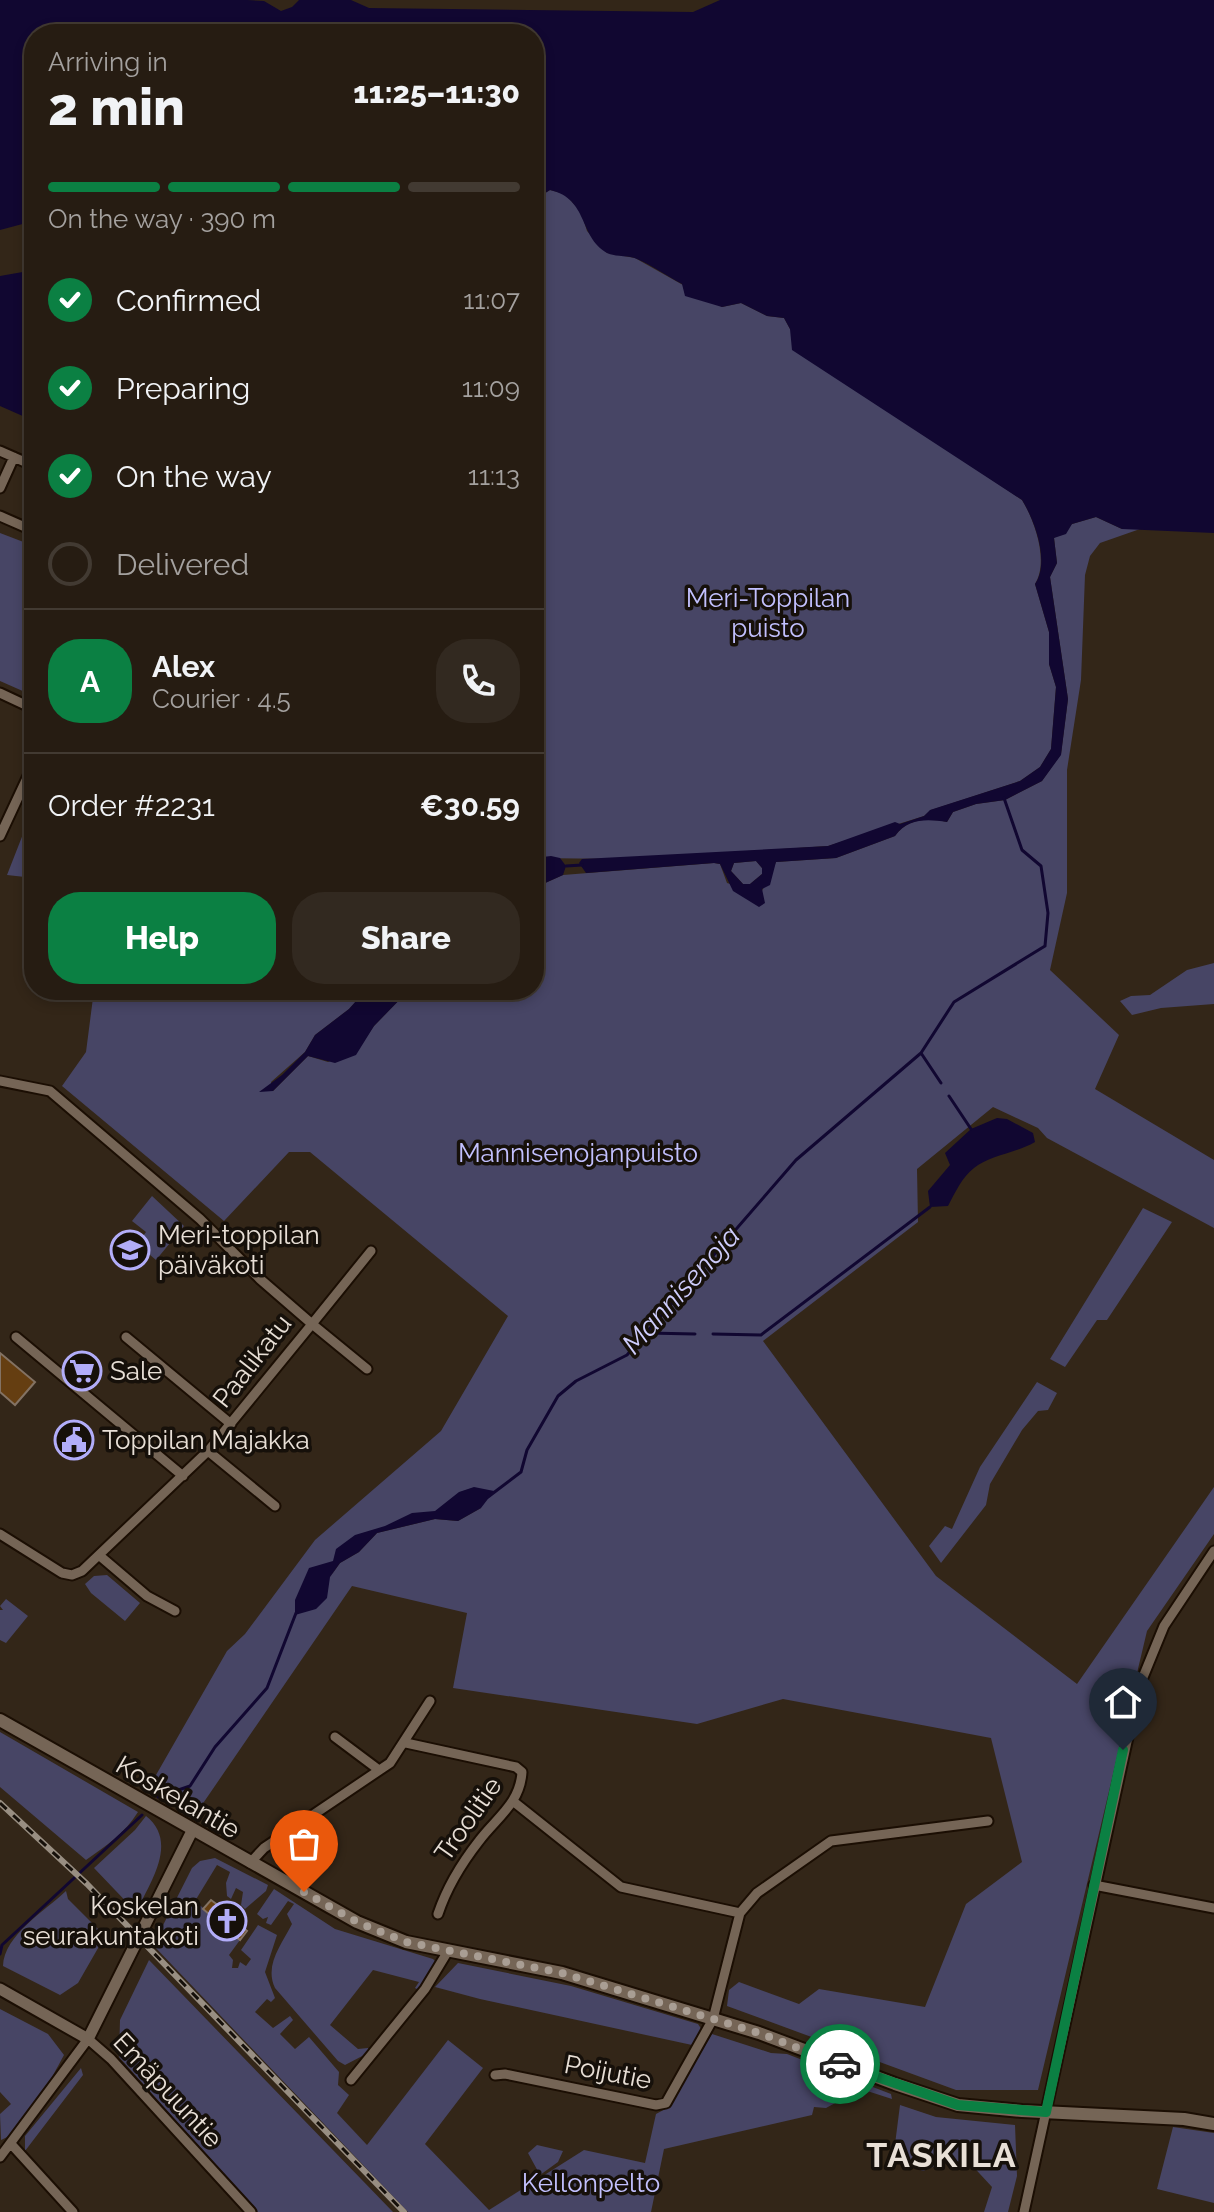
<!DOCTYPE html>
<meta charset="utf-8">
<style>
body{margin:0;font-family:Raleway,sans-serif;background:#322920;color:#f1f3f6;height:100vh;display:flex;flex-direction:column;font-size:30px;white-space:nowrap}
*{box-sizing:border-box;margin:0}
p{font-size:26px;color:#a4a19f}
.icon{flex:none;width:44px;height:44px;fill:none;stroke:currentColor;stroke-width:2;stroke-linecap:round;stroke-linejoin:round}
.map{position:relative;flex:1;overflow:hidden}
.panel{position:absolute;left:24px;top:24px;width:520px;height:976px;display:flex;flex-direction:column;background:#261c12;border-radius:32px;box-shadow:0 4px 12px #0003,0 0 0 2px #423a32}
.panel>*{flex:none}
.pin{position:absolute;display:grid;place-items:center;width:68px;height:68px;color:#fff;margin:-82px -34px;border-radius:50% 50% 50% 0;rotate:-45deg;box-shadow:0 0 8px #0007}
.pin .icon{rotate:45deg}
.courier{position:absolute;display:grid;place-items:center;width:80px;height:80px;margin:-40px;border:6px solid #0b8043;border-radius:50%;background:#fff;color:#222;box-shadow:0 2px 10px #0007}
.overview em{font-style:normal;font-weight:800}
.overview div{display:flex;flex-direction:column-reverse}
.overview{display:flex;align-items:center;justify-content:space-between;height:136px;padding:0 24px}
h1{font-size:52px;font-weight:800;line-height:60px}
.bar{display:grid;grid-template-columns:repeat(4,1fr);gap:12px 8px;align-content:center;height:96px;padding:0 24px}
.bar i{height:10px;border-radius:6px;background:#423a32}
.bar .current{background:#0b8043}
.bar p{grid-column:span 4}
.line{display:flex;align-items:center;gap:20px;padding:0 24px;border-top:2px solid #423a32}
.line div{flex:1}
.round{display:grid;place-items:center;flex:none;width:84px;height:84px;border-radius:32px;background:#322920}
ol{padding:0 24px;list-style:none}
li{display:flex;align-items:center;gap:24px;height:88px}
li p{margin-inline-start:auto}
li .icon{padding:8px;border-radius:50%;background:#0b8043;color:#fff;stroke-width:4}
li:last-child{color:#a4a19f}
li i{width:44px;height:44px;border:4px solid #423a32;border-radius:50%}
.cta{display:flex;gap:16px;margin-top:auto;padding:16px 24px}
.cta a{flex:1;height:92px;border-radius:32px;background:#0b8043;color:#fff;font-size:32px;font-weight:800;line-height:92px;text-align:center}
.cta a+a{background:#322920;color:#f1f3f6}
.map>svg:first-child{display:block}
.green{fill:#474565;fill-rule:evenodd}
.water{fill:#110731;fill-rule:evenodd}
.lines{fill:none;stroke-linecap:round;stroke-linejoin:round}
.stream{stroke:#110731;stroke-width:3}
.building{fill:#653e11;stroke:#837263;stroke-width:2}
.minor-casing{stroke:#1b0e03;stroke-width:13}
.tertiary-casing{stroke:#1b0e03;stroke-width:15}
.secondary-casing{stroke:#1b0e03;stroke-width:16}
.minor{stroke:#756556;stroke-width:9}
.tertiary{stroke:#756556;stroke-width:11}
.secondary{stroke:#756556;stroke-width:12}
.rail-casing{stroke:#988e82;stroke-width:6}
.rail{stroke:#16100a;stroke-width:3;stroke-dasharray:9;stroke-linecap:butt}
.done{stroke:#a99e94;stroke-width:8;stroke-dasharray:0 14.4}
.route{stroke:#0b8043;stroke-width:10}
.labels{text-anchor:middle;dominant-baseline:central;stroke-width:7;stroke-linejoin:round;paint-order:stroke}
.park-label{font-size:26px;fill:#c2c0fe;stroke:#16100a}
.poi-label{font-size:26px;fill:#e8dfd6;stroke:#16100a;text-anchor:start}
.street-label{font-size:26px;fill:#e8dfd6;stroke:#16100a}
.water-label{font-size:28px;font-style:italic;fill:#cecdfc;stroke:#16100a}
.district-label{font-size:34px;font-weight:bold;letter-spacing:2px;fill:#e8dfd6;stroke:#16100a}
</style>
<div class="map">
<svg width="1214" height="2212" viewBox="0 0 1214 2212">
<rect width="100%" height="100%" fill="#332618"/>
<path class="green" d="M 550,190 L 565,194 L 581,212 L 587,231 L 607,253 L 635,258 L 722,307 L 741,303 L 767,316 L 784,318 L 790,329 L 856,389 L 1022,500 C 1035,521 1049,562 1035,584 L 1049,632 L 1049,664 L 1056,687 L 1051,749 L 1040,767 L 1020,781 L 931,810 L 924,816 L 828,846 L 622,859 L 534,858 L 534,200 Z
M 1096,517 L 1122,529 L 1140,529 L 1100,543 L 1090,556 L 1085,575 L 1081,680 L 1067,770 L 1067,893 L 1050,970 L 1119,1035 L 1095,1089 L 1214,1160 L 1214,1228 L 1047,1138 L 1038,1128 L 993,1107 L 917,1169 L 918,1222 L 763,1341 L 936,1576 L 1077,1684 L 1214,1487 L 1214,1534 L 1147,1631 L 1038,2090 L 956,2090 L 727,2006 L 729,1990 L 739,1982 L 799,2004 L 819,1989 L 925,2007 L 966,1904 L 1022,1862 L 991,1738 L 783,1699 L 697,1724 L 453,1688 L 467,1613 L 352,1586 L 195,1815 L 148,1789 L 227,1651 L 245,1634 L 315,1540 L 441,1431 L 508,1316 L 310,1152 L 289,1152 L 224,1221 L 62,1086 L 86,1052 L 94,990 L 366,990 L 349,1009 L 315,1035 L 305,1052 L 271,1082 L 273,1091 L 308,1056 L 328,1062 L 358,1049 L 374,1026 L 409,990 L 534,990 L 534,888 L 563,875 L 714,863 L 720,864 L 727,883 L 761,893 L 776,862 L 836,858 L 895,836 C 908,818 927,818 947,822 L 953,812 L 976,804 L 1005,800 L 1042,781 L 1061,754 L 1068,699 L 1050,577 L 1057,563 L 1054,538 L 1072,524 ZM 481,1508 L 458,1521 L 435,1519 L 377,1533 L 359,1552 L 340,1563 L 330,1577 L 353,1540 L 410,1520 Z
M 0,533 L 34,546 L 34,553 L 25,563 L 34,577 L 34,696 L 0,681 Z
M 34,806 L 34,878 L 7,875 Z
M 756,861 L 762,868 L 762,874 L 750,884 L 743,884 L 731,871 L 734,863 Z
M 1214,963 L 1214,1004 L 1161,1008 L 1132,1015 L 1120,1001 L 1131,996 L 1150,995 L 1187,970 Z
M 152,1196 L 184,1226 L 156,1260 L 137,1244 L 146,1232 L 132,1221 Z
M 1143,1208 L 1172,1222 L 1107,1320 L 1097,1320 L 1065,1367 L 1050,1359 Z
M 1037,1382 L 1057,1393 L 1048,1410 L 1038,1411 L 1022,1430 L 990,1484 L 986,1505 L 941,1563 L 929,1546 L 945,1526 L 952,1529 L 980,1467 Z
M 107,1575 L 140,1603 L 125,1621 L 91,1593 L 85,1584 L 94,1576 Z
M 6,1599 L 28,1616 L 6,1643 L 0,1640 L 0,1610 L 3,1610 L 0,1606 Z
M 0,1732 L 138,1812 C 125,1833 106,1846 86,1860 L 0,1787 Z
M 146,1816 C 179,1842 150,1883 136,1912 L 94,1868 L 135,1830 Z
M 215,1858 L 268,1885 L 266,1891 L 245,1909 L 241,1905 L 243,1892 L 236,1888 L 231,1899 L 227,1896 L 226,1883 L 230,1872 L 217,1865 L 195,1901 L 240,1940 L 229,1955 L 233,1960 L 232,1968 L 238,1968 L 240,1962 L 246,1966 L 251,1959 L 241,1950 L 258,1925 L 277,1935 L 265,1972 L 275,1998 L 271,2002 L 267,1999 L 255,2012 L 273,2028 L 290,2016 L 293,2020 L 280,2034 L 295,2049 L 309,2037 L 339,2072 L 338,2085 L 349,2095 L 337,2113 L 367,2145 L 448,2040 L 483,2068 L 425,2144 L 489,2210 L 584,2150 L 645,2163 L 656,2114 L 669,2107 L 712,2034 L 771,2053 L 787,2054 L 891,2094 L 892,2099 L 861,2089 L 826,2108 L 814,2107 L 812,2115 L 664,2149 L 651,2212 L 408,2212 L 153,1945 L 192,1868 L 200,1861 Z
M 274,1889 L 335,1929 L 433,1959 L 437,1963 L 419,1990 L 415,1988 L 419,1982 L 373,1970 L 330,2025 L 358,2049 L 368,2048 L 370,2052 L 345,2065 L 338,2061 L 275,1988 C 264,1965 282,1944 292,1924 L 287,1914 L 294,1904 L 288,1901 L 271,1925 L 266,1923 L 268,1917 L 263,1919 L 257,1914 Z
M 66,1891 L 68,1899 L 105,1936 L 78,1983 L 60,1995 L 3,1966 C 4,1935 45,1911 66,1891 Z
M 149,1960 L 393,2212 L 258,2212 L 119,2057 L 120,2020 Z
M 458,1963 L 571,1986 L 698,2024 L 702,2030 L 692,2045 L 480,1999 L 435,1987 Z
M 0,2009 L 48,2034 L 64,2055 C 51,2078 27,2131 1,2140 L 0,2114 L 11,2104 L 0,2092 Z
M 81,2068 L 83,2075 L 25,2151 L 25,2136 Z
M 900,2105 L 936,2117 L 1015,2125 L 1017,2176 L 1008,2212 L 984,2212 L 992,2187 L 968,2161 L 946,2162 L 923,2171 L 893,2160 Z
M 1173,2127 L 1214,2133 L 1214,2203 L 1157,2189 Z
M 537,2145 L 563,2151 L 558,2162 L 540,2175 L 528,2153 Z"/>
<path class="water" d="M 0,0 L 247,0 L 264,1 L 281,11 L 292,7 L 299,0 L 351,0 L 369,8 L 693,12 L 720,0 L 1214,0 L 1214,533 L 1122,529 L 1096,517 L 1072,524 L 1066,534 L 1054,538 L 1057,563 L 1050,577 L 1068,699 L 1061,755 L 1042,781 L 1005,800 L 976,804 L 953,812 L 947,822 C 927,819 908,818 895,836 L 836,858 L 776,862 L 770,885 L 762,889 L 765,903 L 759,907 L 733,891 L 720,864 L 714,863 L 586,873 L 579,863 L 582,859 L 828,846 L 895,822 L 900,824 L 924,816 L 930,810 L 1020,781 L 1040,767 L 1051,749 L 1056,687 L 1049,664 L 1049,632 L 1035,584 C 1050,562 1035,521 1022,500 L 792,350 L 790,329 L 784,318 L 767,316 L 741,303 L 722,307 L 685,296 L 682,284 C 667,276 653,266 637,259 C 628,255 615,257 607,253 C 578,236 589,199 550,190 L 534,200 L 534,34 L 34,34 L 34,209 L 30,222 L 0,230 ZM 756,861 L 762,868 L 762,874 L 750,884 L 743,884 L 731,871 L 734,863 Z
M 34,270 L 34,421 L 0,406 L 0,276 Z
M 551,856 L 560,858 L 566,866 L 563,875 L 534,888 L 534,858 Z
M 366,990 L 409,990 L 374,1026 L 356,1055 L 335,1063 L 308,1056 L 273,1091 L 259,1092 L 282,1075 L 305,1052 L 315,1035 L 349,1009 Z
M 997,1118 L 1007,1119 L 1033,1133 L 1035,1142 C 1016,1153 990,1155 974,1168 C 962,1177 955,1193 948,1206 L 930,1207 L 928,1191 L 950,1165 L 945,1153 L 971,1129 Z
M 474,1487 L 494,1491 L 481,1508 L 458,1521 L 435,1519 L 377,1533 L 359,1552 L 340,1563 L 330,1577 L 327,1598 L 316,1609 L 295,1615 L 295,1600 L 309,1568 L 333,1561 L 336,1549 L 355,1535 L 385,1526 L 412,1513 L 435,1511 L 459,1492 Z"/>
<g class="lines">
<path class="stream" d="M 566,866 L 582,865
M 921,1053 L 941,1083
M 949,1096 L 971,1129
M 647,1333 L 695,1334
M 713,1334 L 761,1335 L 930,1207
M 488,1497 L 521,1472 L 527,1450 L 558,1396 L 576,1381 L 627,1355 L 796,1160 L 921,1053 L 954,1002 L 1045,946 L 1048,913 L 1041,866 L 1022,850 L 1004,798
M 158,1797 L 190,1786 L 215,1747 L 267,1688 L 296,1613
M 0,1954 L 2,1945 L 142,1815"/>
</g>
<path class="building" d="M 0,1353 L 35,1382 L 15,1405 L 0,1392 Z
M 211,1900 L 242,1923 L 240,1925 L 247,1931 L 240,1940 L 203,1909 Z"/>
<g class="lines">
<g class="minor-casing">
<path id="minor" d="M 0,451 L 34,466
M 0,488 L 14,457
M 0,516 L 34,531
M 0,693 L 34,709
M 0,836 L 34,763
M 0,1081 L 50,1091 L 200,1219 L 260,1279 L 312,1324 L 208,1451 L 82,1571 L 72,1575 L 62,1573 L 0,1534
M 16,1337 L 183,1476
M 126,1337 L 231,1424
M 367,1369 L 312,1324 L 371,1251
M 208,1451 L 275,1506
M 100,1556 L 147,1596 L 175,1611
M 335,1737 L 379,1770
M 406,1743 L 516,1767 L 522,1772 C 520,1804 496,1818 479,1841 C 461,1864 447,1887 438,1914
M 514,1802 L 621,1887 L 740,1913
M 250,1863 L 264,1848 L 390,1763 L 430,1701
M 1094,1885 L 1214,1908
M 495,2075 L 505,2074 L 656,2105 L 666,2103 L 713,2019 L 740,1913 L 757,1893 L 831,1841 L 988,1821
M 351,2080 L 425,1989 L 448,1951
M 12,2145 L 73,2212
M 0,2157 L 88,2039 L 111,2059 L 251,2212
M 1024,2212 L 1139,1687 L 1164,1626 L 1214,1551"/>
</g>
<g class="tertiary-casing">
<path id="tertiary" d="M 0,1989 L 88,2039 L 192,1831"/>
</g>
<g class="secondary-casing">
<path id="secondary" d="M 0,1720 L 357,1922 L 406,1942 L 562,1973 L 759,2033 L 895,2084 L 958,2105 L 1022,2111 L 1184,2119 L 1214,2124"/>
</g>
<use href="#minor" class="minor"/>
<use href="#tertiary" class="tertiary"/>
<use href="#secondary" class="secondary"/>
<g class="rail-casing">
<path id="rail" d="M 0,1803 L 87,1884 L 404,2212"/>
</g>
<use href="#rail" class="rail"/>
</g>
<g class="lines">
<path class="done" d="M 304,1892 L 357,1922 L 406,1942 L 562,1973 L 759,2033 L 840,2064"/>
<path class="route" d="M 840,2064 L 958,2105 L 1046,2112 L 1123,1750"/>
</g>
<defs>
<g id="school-ring" transform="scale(2)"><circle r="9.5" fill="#16100a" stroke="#b2adf9" stroke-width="1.5"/><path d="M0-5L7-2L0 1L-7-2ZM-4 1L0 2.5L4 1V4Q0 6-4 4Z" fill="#b2adf9"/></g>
<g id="supermarket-ring" transform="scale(2)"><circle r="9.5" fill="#16100a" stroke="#b2adf9" stroke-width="1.5"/><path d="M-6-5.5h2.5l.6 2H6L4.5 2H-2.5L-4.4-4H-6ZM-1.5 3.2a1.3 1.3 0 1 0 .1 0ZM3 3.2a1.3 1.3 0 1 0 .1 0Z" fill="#b2adf9"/></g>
<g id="civic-ring" transform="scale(2)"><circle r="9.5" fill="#16100a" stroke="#b2adf9" stroke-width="1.5"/><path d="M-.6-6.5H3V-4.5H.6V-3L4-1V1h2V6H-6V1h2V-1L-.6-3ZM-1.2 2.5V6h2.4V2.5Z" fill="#b2adf9"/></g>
<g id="church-ring" transform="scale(2)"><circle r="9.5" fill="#16100a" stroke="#b2adf9" stroke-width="1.5"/><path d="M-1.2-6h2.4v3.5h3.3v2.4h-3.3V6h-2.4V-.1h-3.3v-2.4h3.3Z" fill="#b2adf9"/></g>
</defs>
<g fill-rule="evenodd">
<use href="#school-ring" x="130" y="1250"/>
<use href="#supermarket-ring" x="82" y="1371"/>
<use href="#civic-ring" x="74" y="1440"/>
<use href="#church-ring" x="227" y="1921"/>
</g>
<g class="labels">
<g class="park-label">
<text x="768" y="598">Meri-Toppilan<tspan x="768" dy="30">puisto</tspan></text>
<text x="578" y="1153">Mannisenojanpuisto</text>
<text x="591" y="2183">Kellonpelto</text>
</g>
<g class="poi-label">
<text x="158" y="1235">Meri-toppilan<tspan x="158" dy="30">päiväkoti</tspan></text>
<text x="110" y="1371">Sale</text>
<text x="102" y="1440">Toppilan Majakka</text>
<text x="199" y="1906" text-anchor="end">Koskelan<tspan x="199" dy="30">seurakuntakoti</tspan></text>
</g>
<g class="street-label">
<text transform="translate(252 1361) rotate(-52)">Paalikatu</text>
<text transform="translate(178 1797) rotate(30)">Koskelantie</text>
<text transform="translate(468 1819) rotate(-55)">Troolitie</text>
<text transform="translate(608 2072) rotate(11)">Poijutie</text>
<text transform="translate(168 2090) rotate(47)">Emäpuuntie</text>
</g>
<g class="water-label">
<text transform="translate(681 1290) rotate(-48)">Mannisenoja</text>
</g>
<g class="district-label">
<text x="942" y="2155">TASKILA</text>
</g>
</g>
</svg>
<div class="pin" style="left:304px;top:1892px;background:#ea580c"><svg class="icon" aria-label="bag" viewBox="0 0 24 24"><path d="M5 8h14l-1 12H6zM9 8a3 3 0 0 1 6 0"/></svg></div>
<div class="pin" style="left:1123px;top:1750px;background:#1f2937"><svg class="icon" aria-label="home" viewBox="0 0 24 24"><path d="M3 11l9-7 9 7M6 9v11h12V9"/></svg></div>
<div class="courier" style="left:840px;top:2064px"><svg class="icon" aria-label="car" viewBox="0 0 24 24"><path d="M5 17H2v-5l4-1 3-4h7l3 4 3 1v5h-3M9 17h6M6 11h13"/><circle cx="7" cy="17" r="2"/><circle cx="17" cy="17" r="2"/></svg></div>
<section class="panel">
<div class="overview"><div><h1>2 min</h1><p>Arriving in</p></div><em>11:25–11:30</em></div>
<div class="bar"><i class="current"></i><i class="current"></i><i class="current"></i><i></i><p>On the way · 390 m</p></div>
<ol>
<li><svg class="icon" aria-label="check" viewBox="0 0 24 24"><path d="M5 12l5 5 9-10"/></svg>Confirmed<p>11:07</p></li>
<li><svg class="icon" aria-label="check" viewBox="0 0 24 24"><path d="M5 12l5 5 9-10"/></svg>Preparing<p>11:09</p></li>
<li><svg class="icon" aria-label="check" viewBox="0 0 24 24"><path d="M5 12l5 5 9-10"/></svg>On the way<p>11:13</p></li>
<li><i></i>Delivered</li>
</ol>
<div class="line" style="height:144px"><b class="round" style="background:#0b8043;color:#fff">A</b><div><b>Alex</b><p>Courier · 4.5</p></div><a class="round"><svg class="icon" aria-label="phone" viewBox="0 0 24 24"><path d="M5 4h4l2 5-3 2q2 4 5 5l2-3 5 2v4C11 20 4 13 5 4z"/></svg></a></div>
<div class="line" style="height:104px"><div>Order #2231</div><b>€30.59</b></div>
<div class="cta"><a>Help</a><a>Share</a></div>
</section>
</div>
